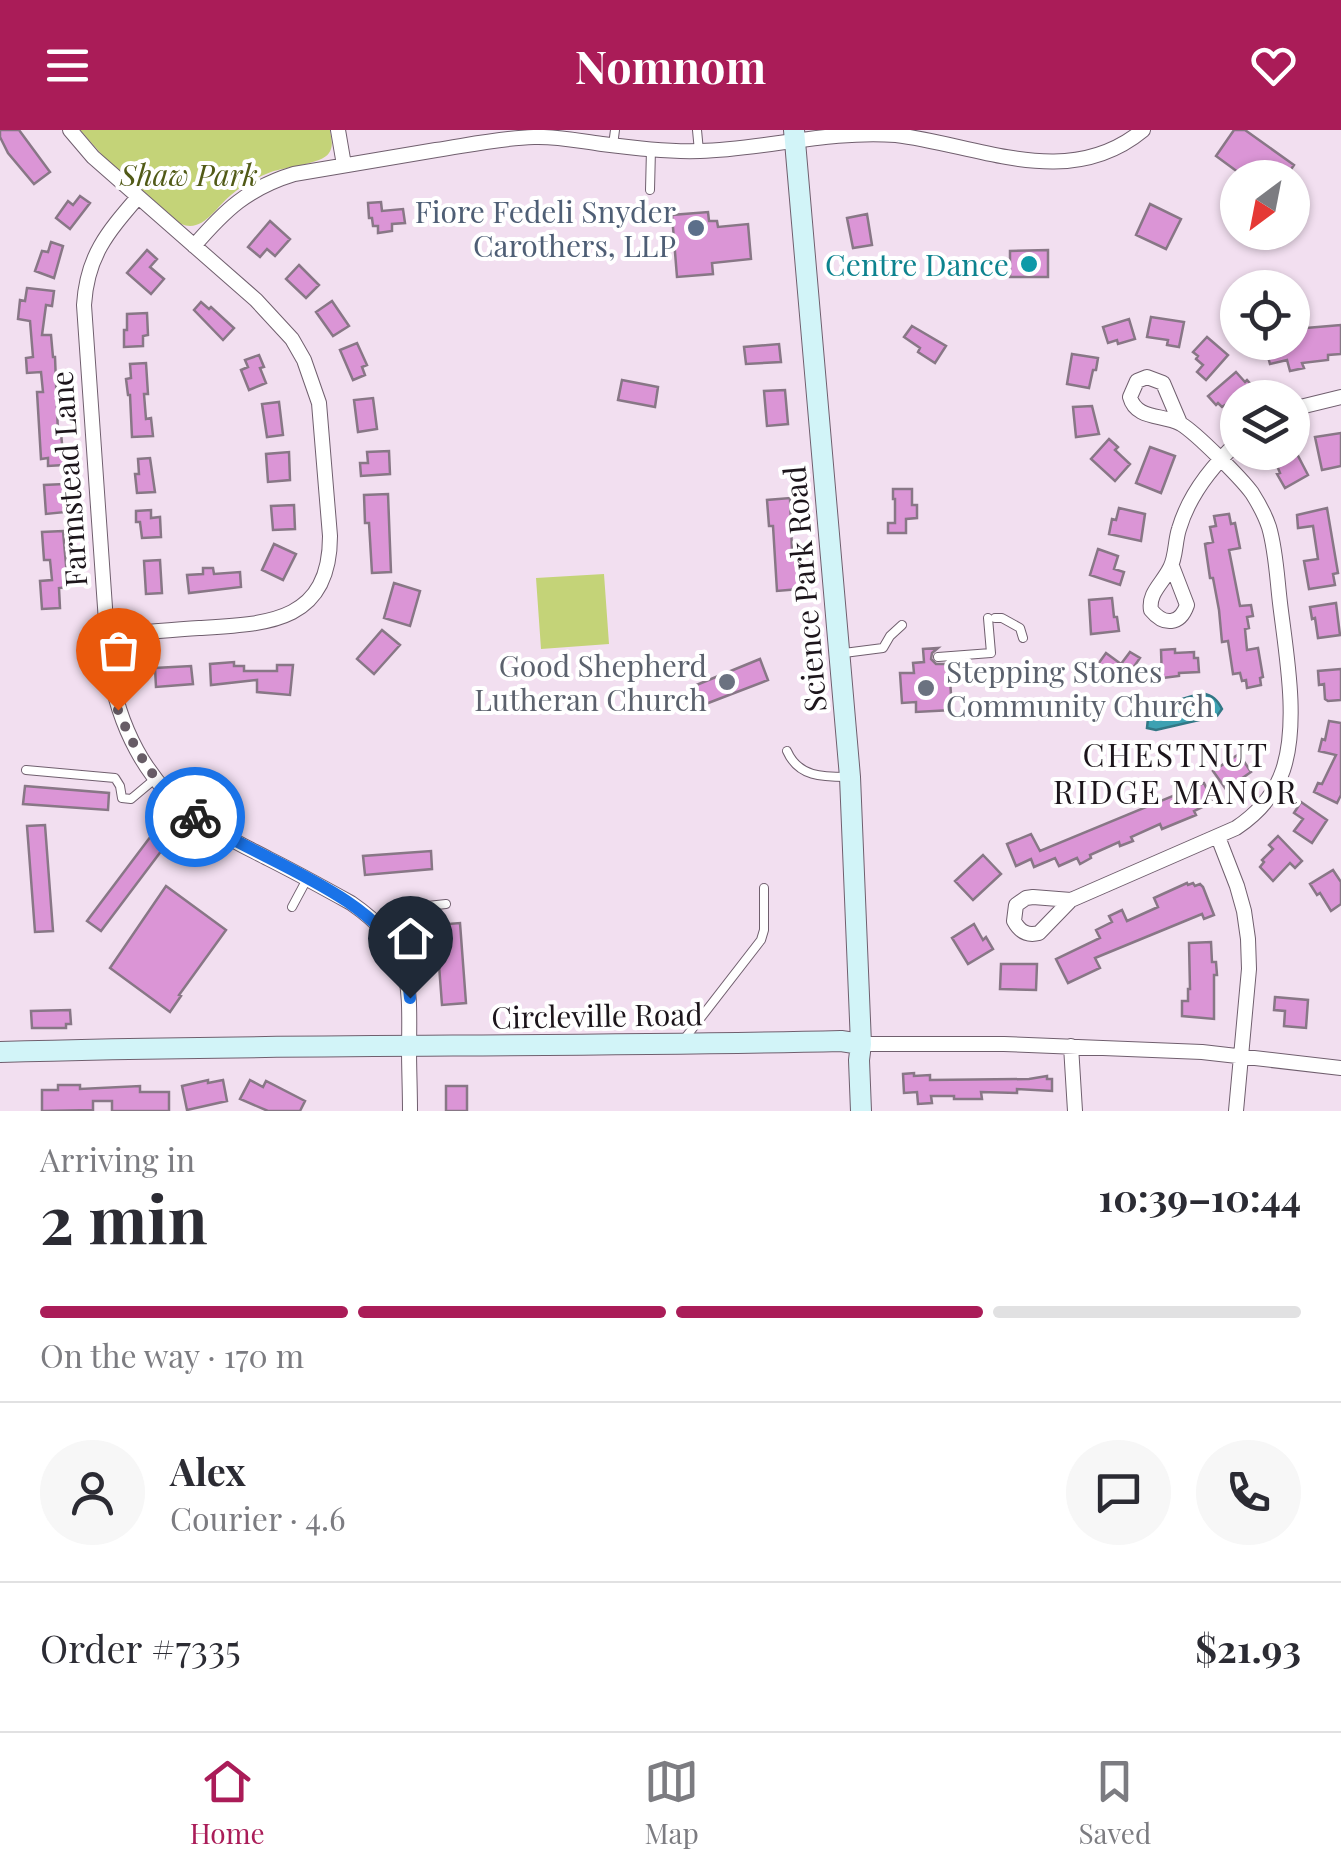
<!DOCTYPE html>
<meta charset="utf-8">
<style>
body{margin:0;font-family:"Playfair Display",serif;background:#f7f7f7;color:#2b2b33;height:100vh;display:flex;flex-direction:column;font-size:38px;white-space:nowrap}
*{box-sizing:border-box;margin:0}
p{font-size:32px;color:#7c7c81}
.icon{flex:none;width:55px;height:55px;fill:none;stroke:currentColor;stroke-width:2;stroke-linecap:round;stroke-linejoin:round}
.map{position:relative;height:981px;overflow:hidden}
.sheet{display:flex;flex-direction:column;background:#fff;flex:1}
.sheet>*{flex:none}
.needle{width:65px;rotate:212deg}
.controls{position:absolute;left:1220px;top:30px;display:grid;gap:20px}
.controls a{display:grid;place-items:center;width:90px;height:90px;border-radius:50%;background:#fff;box-shadow:0 2px 8px #0004;font-size:50px}
.pin{position:absolute;display:grid;place-items:center;width:85px;height:85px;color:#fff;margin:-102px -42px;border-radius:50% 50% 50% 0;rotate:-45deg;box-shadow:0 0 10px #0007}
.pin .icon{rotate:45deg}
.courier{position:absolute;display:grid;place-items:center;width:100px;height:100px;margin:-50px;border:8px solid #1a73e8;border-radius:50%;background:#fff;color:#222;box-shadow:0 2px 12px #0007}
.head em{font-style:normal;font-weight:700}
.head div{display:flex;flex-direction:column-reverse}
.head{display:flex;align-items:center;justify-content:space-between;height:170px;padding:0 40px}
h1{font-size:65px;font-weight:700;line-height:75px}
.bar{display:grid;grid-template-columns:repeat(4,1fr);gap:15px 10px;align-content:center;height:120px;padding:0 40px}
.bar i{height:12px;border-radius:8px;background:#e1e1e2}
.bar .selected{background:#aa1c58}
.bar p{grid-column:span 4}
.line{display:flex;align-items:center;gap:25px;padding:0 40px;border-top:2px solid #e1e1e2}
.line div{flex:1}
.round{display:grid;place-items:center;flex:none;width:105px;height:105px;border-radius:52px;background:#f7f7f7}
header{display:flex;justify-content:space-between;align-items:center;height:130px;padding:0 40px;background:#aa1c58;color:#fff;font-size:45px;font-weight:700}
.menu{display:flex;justify-content:space-around;align-items:center;height:140px;border-top:2px solid #e1e1e2;background:#fff;font-size:28px;color:#7c7c81}
.menu a{display:grid;justify-items:center;gap:5px}
.menu .selected{color:#aa1c58}
.map>svg:first-child{display:block}
.green{fill:#c4d378}
.water{fill:#3ca1b2;stroke:#327785;stroke-width:2.5}
.building{fill:#db95d6;stroke:#887786;stroke-width:2.5}
.lines{fill:none;stroke-linecap:round;stroke-linejoin:round}
.lane-casing{stroke:#705f6e;stroke-width:10}
.street-casing{stroke:#705f6e;stroke-width:16}
.secondary-casing{stroke:#705f6e;stroke-width:22}
.lane{stroke:#fff;stroke-width:8}
.street{stroke:#fff;stroke-width:14}
.secondary{stroke:#d2f4f8;stroke-width:20}
.done{stroke:#675c66;stroke-width:10;stroke-dasharray:0 18}
.route{stroke:#1a73e8;stroke-width:12}
.service-dot{fill:#5c6f8a;stroke:#fff;stroke-width:4}
.culture-dot{fill:#0f9aa8;stroke:#fff;stroke-width:4}
.worship-dot{fill:#6b7280;stroke:#fff;stroke-width:4}
.labels{text-anchor:middle;dominant-baseline:central;stroke-width:8;stroke-linejoin:round;paint-order:stroke}
.park-label{font-size:30px;font-style:italic;fill:#515a17;stroke:#fff}
.service-label{font-size:30px;fill:#4e5e75;stroke:#fff;text-anchor:end}
.culture-label{font-size:30px;fill:#0d838f;stroke:#fff;text-anchor:end}
.street-label{font-size:30px;fill:#1c151b;stroke:#fff}
.worship-label{font-size:30px;fill:#5b616d;stroke:#fff;text-anchor:end}
.neighbourhood-label{font-size:32px;letter-spacing:2.5px;fill:#1c151b;stroke:#fff}
</style>
<header><svg class="icon" aria-label="menu" viewBox="0 0 24 24"><path d="M4 6h16M4 12h16M4 18h16"/></svg>Nomnom<svg class="icon" aria-label="heart" viewBox="0 0 24 24"><path d="M12 20l-8-8c-3-5 5-10 8-4 3-6 11-1 8 4z"/></svg></header>
<div class="map">
<svg width="1341" height="981" viewBox="0 0 1341 981">
<rect width="100%" height="100%" fill="#f2dff0"/>
<path class="green" d="M 80,0 L 330,0 C 331,8 334,16 329,23 C 322,34 285,37 271,42 C 257,47 243,55 231,65 C 215,78 203,103 181,94 L 104,27 Z
M 604,444 L 609,514 L 541,519 L 536,448 Z"/>
<path class="water" d="M 1202,563 C 1213,566 1217,569 1222,579 L 1217,586 L 1156,600 L 1147,598 L 1149,579 Z"/>
<path class="building" d="M 0,0 L 19,0 L 50,42 L 34,54 L 8,23 L 0,7 Z
M 1234,0 L 1245,0 L 1294,35 L 1285,48 L 1246,48 L 1216,26 Z
M 80,66 L 90,73 L 70,99 L 56,88 L 68,71 L 73,75 Z
M 381,72 L 382,81 L 403,79 L 405,93 L 392,94 L 392,101 L 378,103 L 378,96 L 373,96 L 372,88 L 369,88 L 368,73 Z
M 1150,74 L 1181,89 L 1166,119 L 1136,105 Z
M 708,82 L 709,91 L 717,91 L 718,97 L 748,94 L 751,129 L 712,133 L 713,144 L 677,147 L 672,85 Z
M 867,84 L 872,115 L 853,118 L 847,88 Z
M 270,91 L 290,109 L 275,126 L 267,119 L 260,127 L 248,117 Z
M 51,112 L 63,116 L 54,148 L 35,141 L 42,121 L 48,122 Z
M 147,120 L 157,129 L 150,137 L 164,149 L 151,164 L 127,143 Z
M 1048,120 L 1048,147 L 1010,147 L 1010,121 Z
M 299,135 L 319,155 L 306,168 L 286,149 Z
M 27,158 L 54,161 L 52,176 L 46,175 L 42,205 L 51,205 L 53,227 L 55,227 L 58,303 L 61,303 L 64,335 L 48,336 L 48,328 L 41,329 L 37,262 L 43,262 L 41,242 L 27,243 L 26,228 L 33,227 L 30,191 L 18,189 L 20,170 L 25,171 Z
M 332,171 L 349,196 L 333,206 L 316,182 Z
M 201,172 L 209,179 L 211,177 L 234,198 L 223,210 L 194,180 Z
M 147,183 L 148,205 L 143,206 L 143,216 L 124,217 L 124,200 L 127,200 L 127,184 Z
M 1151,187 L 1184,192 L 1179,217 L 1167,215 L 1168,210 L 1147,207 Z
M 1129,189 L 1135,209 L 1118,214 L 1117,210 L 1108,213 L 1103,197 Z
M 1341,195 L 1341,224 L 1328,225 L 1328,230 L 1302,233 L 1304,238 L 1290,241 L 1287,230 L 1270,234 L 1264,212 L 1292,212 L 1292,203 L 1306,198 Z
M 912,196 L 946,216 L 935,233 L 918,222 L 920,218 L 904,207 Z
M 1207,207 L 1228,225 L 1206,250 L 1197,242 L 1203,235 L 1196,229 L 1198,226 L 1193,222 Z
M 357,213 L 367,235 L 362,237 L 365,245 L 353,250 L 340,220 Z
M 779,214 L 781,232 L 746,234 L 744,217 Z
M 1072,224 L 1098,228 L 1096,240 L 1093,240 L 1089,258 L 1067,254 Z
M 259,225 L 264,237 L 260,238 L 266,253 L 249,260 L 241,240 L 248,237 L 245,230 Z
M 146,233 L 148,264 L 144,264 L 146,289 L 151,288 L 153,306 L 132,307 L 130,265 L 128,265 L 126,249 L 131,248 L 130,234 Z
M 1236,242 L 1245,252 L 1247,250 L 1255,259 L 1245,268 L 1238,268 L 1238,274 L 1228,280 L 1225,275 L 1222,277 L 1218,273 L 1216,275 L 1208,266 Z
M 622,250 L 658,257 L 655,277 L 618,270 Z
M 785,260 L 788,294 L 767,296 L 764,261 Z
M 373,268 L 377,299 L 358,302 L 354,270 Z
M 279,272 L 283,305 L 267,307 L 262,274 Z
M 1092,276 L 1099,304 L 1076,307 L 1073,277 Z
M 1341,303 L 1341,336 L 1322,340 L 1315,307 Z
M 1109,309 L 1118,317 L 1115,320 L 1130,334 L 1115,351 L 1091,329 Z
M 1150,317 L 1175,326 L 1161,363 L 1136,353 Z
M 389,321 L 390,344 L 361,346 L 360,333 L 368,333 L 367,322 Z
M 289,322 L 290,350 L 268,352 L 266,324 Z
M 1277,322 L 1296,322 L 1308,345 L 1285,358 L 1277,344 L 1280,343 L 1278,338 L 1272,325 Z
M 150,328 L 155,362 L 137,363 L 135,344 L 139,344 L 138,329 Z
M 64,354 L 66,382 L 46,384 L 44,355 Z
M 893,359 L 912,359 L 912,375 L 917,375 L 917,388 L 906,389 L 906,403 L 888,403 L 888,393 L 895,393 L 895,369 L 893,369 Z
M 388,364 L 391,442 L 372,443 L 369,393 L 365,393 L 364,365 Z
M 790,368 L 792,421 L 796,421 L 799,459 L 777,461 L 773,396 L 769,396 L 767,370 Z
M 294,375 L 295,399 L 273,400 L 271,376 Z
M 1119,378 L 1145,384 L 1141,411 L 1109,404 L 1112,389 L 1116,390 Z
M 1327,378 L 1338,443 L 1333,444 L 1335,455 L 1309,459 L 1304,431 L 1318,429 L 1313,396 L 1298,398 L 1297,385 Z
M 151,380 L 151,388 L 160,387 L 161,407 L 142,408 L 140,392 L 136,392 L 136,381 Z
M 1229,384 L 1231,394 L 1235,393 L 1240,418 L 1229,420 L 1240,476 L 1251,475 L 1253,486 L 1247,487 L 1249,498 L 1245,499 L 1247,520 L 1258,518 L 1263,547 L 1260,548 L 1261,555 L 1247,558 L 1246,550 L 1242,551 L 1240,543 L 1233,544 L 1228,511 L 1222,512 L 1219,480 L 1213,448 L 1210,448 L 1205,414 L 1213,412 L 1210,397 L 1216,396 L 1214,386 Z
M 63,401 L 68,457 L 59,458 L 60,478 L 42,479 L 40,451 L 52,450 L 50,430 L 44,430 L 42,402 Z
M 274,414 L 296,424 L 283,450 L 262,440 Z
M 1098,419 L 1118,426 L 1114,439 L 1124,442 L 1120,455 L 1090,445 Z
M 160,430 L 162,463 L 146,464 L 144,431 Z
M 203,438 L 213,438 L 214,444 L 240,442 L 241,457 L 189,463 L 187,445 L 203,444 Z
M 394,453 L 420,461 L 410,496 L 384,488 Z
M 1112,468 L 1114,487 L 1117,487 L 1119,501 L 1091,504 L 1089,470 Z
M 1336,473 L 1340,505 L 1318,508 L 1315,488 L 1312,489 L 1310,477 Z
M 382,500 L 400,515 L 374,544 L 357,529 Z
M 938,518 L 932,523 L 931,529 L 936,534 L 949,534 L 952,580 L 916,582 L 916,572 L 902,573 L 900,543 L 914,543 L 913,533 L 924,532 L 923,519 Z
M 1175,519 L 1175,523 L 1194,522 L 1194,528 L 1198,528 L 1199,542 L 1179,543 L 1179,546 L 1162,548 L 1161,520 Z
M 1130,522 L 1140,528 L 1121,555 L 1096,537 L 1106,523 L 1121,534 Z
M 760,529 L 768,550 L 703,575 L 701,568 L 694,571 L 689,558 Z
M 234,532 L 234,536 L 244,536 L 244,541 L 277,541 L 277,535 L 293,535 L 290,565 L 257,562 L 257,550 L 211,555 L 210,534 Z
M 191,536 L 193,554 L 156,557 L 155,538 Z
M 1341,539 L 1341,570 L 1328,571 L 1325,569 L 1324,554 L 1319,555 L 1318,541 Z
M 1329,591 L 1341,593 L 1341,665 L 1337,673 L 1314,662 L 1318,653 L 1322,654 L 1336,625 L 1319,621 L 1322,609 L 1325,610 Z
M 1239,624 L 1251,642 L 1241,649 L 1243,651 L 1238,655 L 1240,657 L 1230,665 L 1213,641 Z
M 1204,653 L 1213,672 L 1194,681 L 1196,685 L 1162,699 L 1160,694 L 1131,707 L 1133,711 L 1120,716 L 1119,712 L 1090,725 L 1091,728 L 1080,734 L 1077,728 L 1059,736 L 1055,728 L 1034,737 L 1031,729 L 1016,736 L 1007,714 L 1031,704 L 1040,721 Z
M 25,656 L 109,663 L 108,680 L 23,674 Z
M 1301,672 L 1327,690 L 1312,713 L 1294,701 L 1303,689 L 1294,683 Z
M 45,695 L 53,801 L 35,802 L 27,696 Z
M 151,706 L 165,716 L 101,801 L 87,791 Z
M 1278,706 L 1302,731 L 1295,738 L 1290,733 L 1273,751 L 1260,737 L 1264,732 L 1262,730 L 1273,719 L 1269,715 Z
M 431,721 L 432,739 L 365,745 L 363,726 Z
M 983,725 L 1001,744 L 973,770 L 955,751 Z
M 1333,740 L 1341,752 L 1341,774 L 1331,781 L 1320,763 L 1317,765 L 1310,754 Z
M 1187,753 L 1188,755 L 1193,753 L 1195,756 L 1200,754 L 1203,757 L 1214,785 L 1204,789 L 1202,784 L 1095,828 L 1100,838 L 1068,853 L 1056,829 L 1100,808 L 1096,800 L 1112,792 L 1109,786 L 1122,780 L 1127,791 L 1158,777 L 1154,768 Z
M 166,756 L 226,800 L 179,865 L 181,866 L 170,882 L 110,838 Z
M 460,793 L 466,873 L 442,875 L 436,795 Z
M 974,794 L 983,810 L 986,807 L 993,819 L 968,834 L 952,808 Z
M 1211,812 L 1212,832 L 1216,832 L 1217,845 L 1214,845 L 1214,889 L 1182,886 L 1182,871 L 1188,871 L 1188,859 L 1190,859 L 1189,813 Z
M 1001,834 L 1037,834 L 1036,860 L 1000,859 Z
M 1275,867 L 1308,870 L 1306,898 L 1284,896 L 1285,881 L 1274,880 Z
M 70,880 L 71,894 L 66,894 L 66,898 L 32,898 L 31,881 Z
M 914,943 L 914,946 L 930,945 L 930,950 L 1029,949 L 1047,946 L 1047,949 L 1052,949 L 1052,961 L 1017,959 L 1017,963 L 981,962 L 982,969 L 954,969 L 954,966 L 931,966 L 932,973 L 918,974 L 917,962 L 904,963 L 903,944 Z
M 208,950 L 208,953 L 223,950 L 227,971 L 187,980 L 182,956 Z
M 250,950 L 263,957 L 266,951 L 305,971 L 300,981 L 268,981 L 240,969 Z
M 58,955 L 80,955 L 80,959 L 140,956 L 140,962 L 169,962 L 169,981 L 112,981 L 112,971 L 93,971 L 93,980 L 42,981 L 42,960 L 58,960 Z
M 446,956 L 467,956 L 467,981 L 446,981 Z"/>
<g class="lines">
<g class="lane-casing">
<path id="lane" d="M 697,0 L 699,21
M 613,15 L 615,0
M 650,60 L 651,19
M 995,488 L 1002,488 L 1020,498 L 1023,508
M 844,523 L 883,518 L 890,506 L 902,495
M 938,527 L 991,523 L 988,488
M 968,583 L 1027,579
M 787,621 C 799,648 824,647 850,647
M 26,640 L 115,648 L 120,656 L 122,668 L 131,669 L 156,648
M 292,777 L 307,749
M 380,797 L 400,779 L 446,774
M 682,912 L 761,810 L 764,800 L 764,758"/>
</g>
<g class="street-casing">
<path id="street" d="M 70,0 L 93,27 L 256,170 L 292,209 L 304,230 L 319,273 L 330,406 C 330,493 267,494 199,498 C 169,500 138,503 107,505
M 338,0 L 344,35
M 138,67 C 107,103 87,126 84,175 L 109,535 C 118,595 145,651 195,687 C 218,704 244,716 269,729 C 297,743 324,758 351,773 C 412,815 410,851 409,918 C 409,939 410,960 410,981
M 194,116 C 225,80 248,58 294,44 C 342,36 389,28 436,20 C 469,15 501,8 534,7 C 557,6 579,11 602,14 C 634,18 667,22 700,21 C 766,19 829,0 896,5 C 979,15 1068,62 1143,0
M 1292,279 L 1341,267
M 1172,436 L 1187,475 C 1180,495 1164,496 1151,480 C 1148,463 1163,453 1170,438 C 1176,427 1175,411 1179,399 C 1189,365 1212,336 1238,312
M 1218,707 L 1237,756 L 1244,781 L 1248,809 L 1249,839 L 1236,981
M 1071,770 L 1033,767 L 1026,768 L 1016,775 L 1014,791 C 1020,802 1027,806 1039,803 L 1071,770 L 1236,698 C 1257,684 1275,664 1283,640 C 1299,592 1286,523 1280,473 C 1277,448 1276,421 1269,397 C 1265,385 1259,374 1252,363 C 1241,348 1196,303 1181,294 C 1163,284 1136,290 1130,267 L 1137,251 L 1147,247 L 1163,253 L 1180,293
M 861,914 L 1004,914 L 1202,922 L 1341,938
M 1071,916 L 1075,981"/>
</g>
<g class="secondary-casing">
<path id="secondary" d="M 794,0 L 850,647 L 861,914 L 859,930 L 861,981
M 0,922 C 280,913 561,918 841,911 L 861,914"/>
</g>
<use href="#lane" class="lane"/>
<use href="#street" class="street"/>
<use href="#secondary" class="secondary"/>
</g>
<g class="lines">
<path class="done" d="M 118,580 C 135,622 158,659 195,687"/>
<path class="route" d="M 195,687 C 254,728 374,764 402,830 C 407,842 409,855 410,868"/>
</g>
<circle class="service-dot" cx="696" cy="98" r="10"/>
<circle class="culture-dot" cx="1029" cy="134" r="10"/>
<g class="worship-dot">
<circle cx="727" cy="552" r="10"/>
<circle cx="926" cy="558" r="10"/>
</g>
<g class="labels">
<g class="park-label">
<text x="189" y="44">Shaw Park</text>
</g>
<g class="service-label">
<text x="676" y="81">Fiore Fedeli Snyder<tspan x="676" dy="34">Carothers, LLP</tspan></text>
</g>
<g class="culture-label">
<text x="1009" y="134">Centre Dance</text>
</g>
<g class="street-label">
<text transform="translate(68 349) rotate(-94)">Farmstead Lane</text>
<text transform="translate(804 459) rotate(-95)">Science Park Road</text>
<text transform="translate(597 885) rotate(-1)">Circleville Road</text>
</g>
<g class="worship-label">
<text x="707" y="535">Good Shepherd<tspan x="707" dy="34">Lutheran Church</tspan></text>
<text x="946" y="541" text-anchor="start">Stepping Stones<tspan x="946" dy="34">Community Church</tspan></text>
</g>
<g class="neighbourhood-label">
<text x="1176" y="623">CHESTNUT<tspan x="1176" dy="37">RIDGE MANOR</tspan></text>
</g>
</g>
</svg>
<div class="controls">
<a><svg class="needle" viewBox="-14 -14 28 28"><path d="M0-13l5 13h-10z" fill="#e53935"/><path d="M0 13l5-13h-10z" fill="#7c7c81"/></svg></a>
<a><svg class="icon" aria-label="locate" viewBox="0 0 24 24"><circle cx="12" cy="12" r="6"/><path d="M12 2v4M12 18v4M2 12h4M18 12h4"/></svg></a>
<a><svg class="icon" aria-label="layers" viewBox="0 0 24 24"><path d="M12 4l9 5-9 5-9-5zM3 14l9 5 9-5"/></svg></a>
</div>
<div class="pin" style="left:118px;top:580px;background:#ea580c"><svg class="icon" aria-label="bag" viewBox="0 0 24 24"><path d="M5 8h14l-1 12H6zM9 8a3 3 0 0 1 6 0"/></svg></div>
<div class="pin" style="left:410px;top:868px;background:#1f2937"><svg class="icon" aria-label="home" viewBox="0 0 24 24"><path d="M3 11l9-7 9 7M6 9v11h12V9"/></svg></div>
<div class="courier" style="left:195px;top:687px"><svg class="icon" aria-label="bike" viewBox="0 0 24 24"><circle cx="6" cy="16" r="4"/><circle cx="18" cy="16" r="4"/><path d="M6 16l4-8h5l3 8M10 8l3 8H6M13 5h3"/></svg></div>
</div>
<section class="sheet">
<div class="head"><div><h1>2 min</h1><p>Arriving in</p></div><em>10:39–10:44</em></div>
<div class="bar"><i class="selected"></i><i class="selected"></i><i class="selected"></i><i></i><p>On the way · 170 m</p></div>
<div class="line" style="height:180px"><a class="round"><svg class="icon" aria-label="person" viewBox="0 0 24 24"><circle cx="12" cy="8" r="4"/><path d="M4 21q1-7 8-7t8 7"/></svg></a><div><b>Alex</b><p>Courier · 4.6</p></div><a class="round"><svg class="icon" aria-label="chat" viewBox="0 0 24 24"><path d="M4 5h16v11H9l-5 4z"/></svg></a><a class="round"><svg class="icon" aria-label="phone" viewBox="0 0 24 24"><path d="M5 4h4l2 5-3 2q2 4 5 5l2-3 5 2v4C11 20 4 13 5 4z"/></svg></a></div>
<div class="line" style="height:130px"><div>Order #7335</div><b>$21.93</b></div>
</section>
<nav class="menu">
<a class="selected"><svg class="icon" aria-label="home" viewBox="0 0 24 24"><path d="M3 11l9-7 9 7M6 9v11h12V9"/></svg>Home</a>
<a><svg class="icon" aria-label="map" viewBox="0 0 24 24"><path d="M3 6l6-2 6 2 6-2v14l-6 2-6-2-6 2zM9 4v14M15 6v14"/></svg>Map</a>
<a><svg class="icon" aria-label="saved" viewBox="0 0 24 24"><path d="M7 4h10v16l-5-4-5 4z"/></svg>Saved</a>
</nav>
